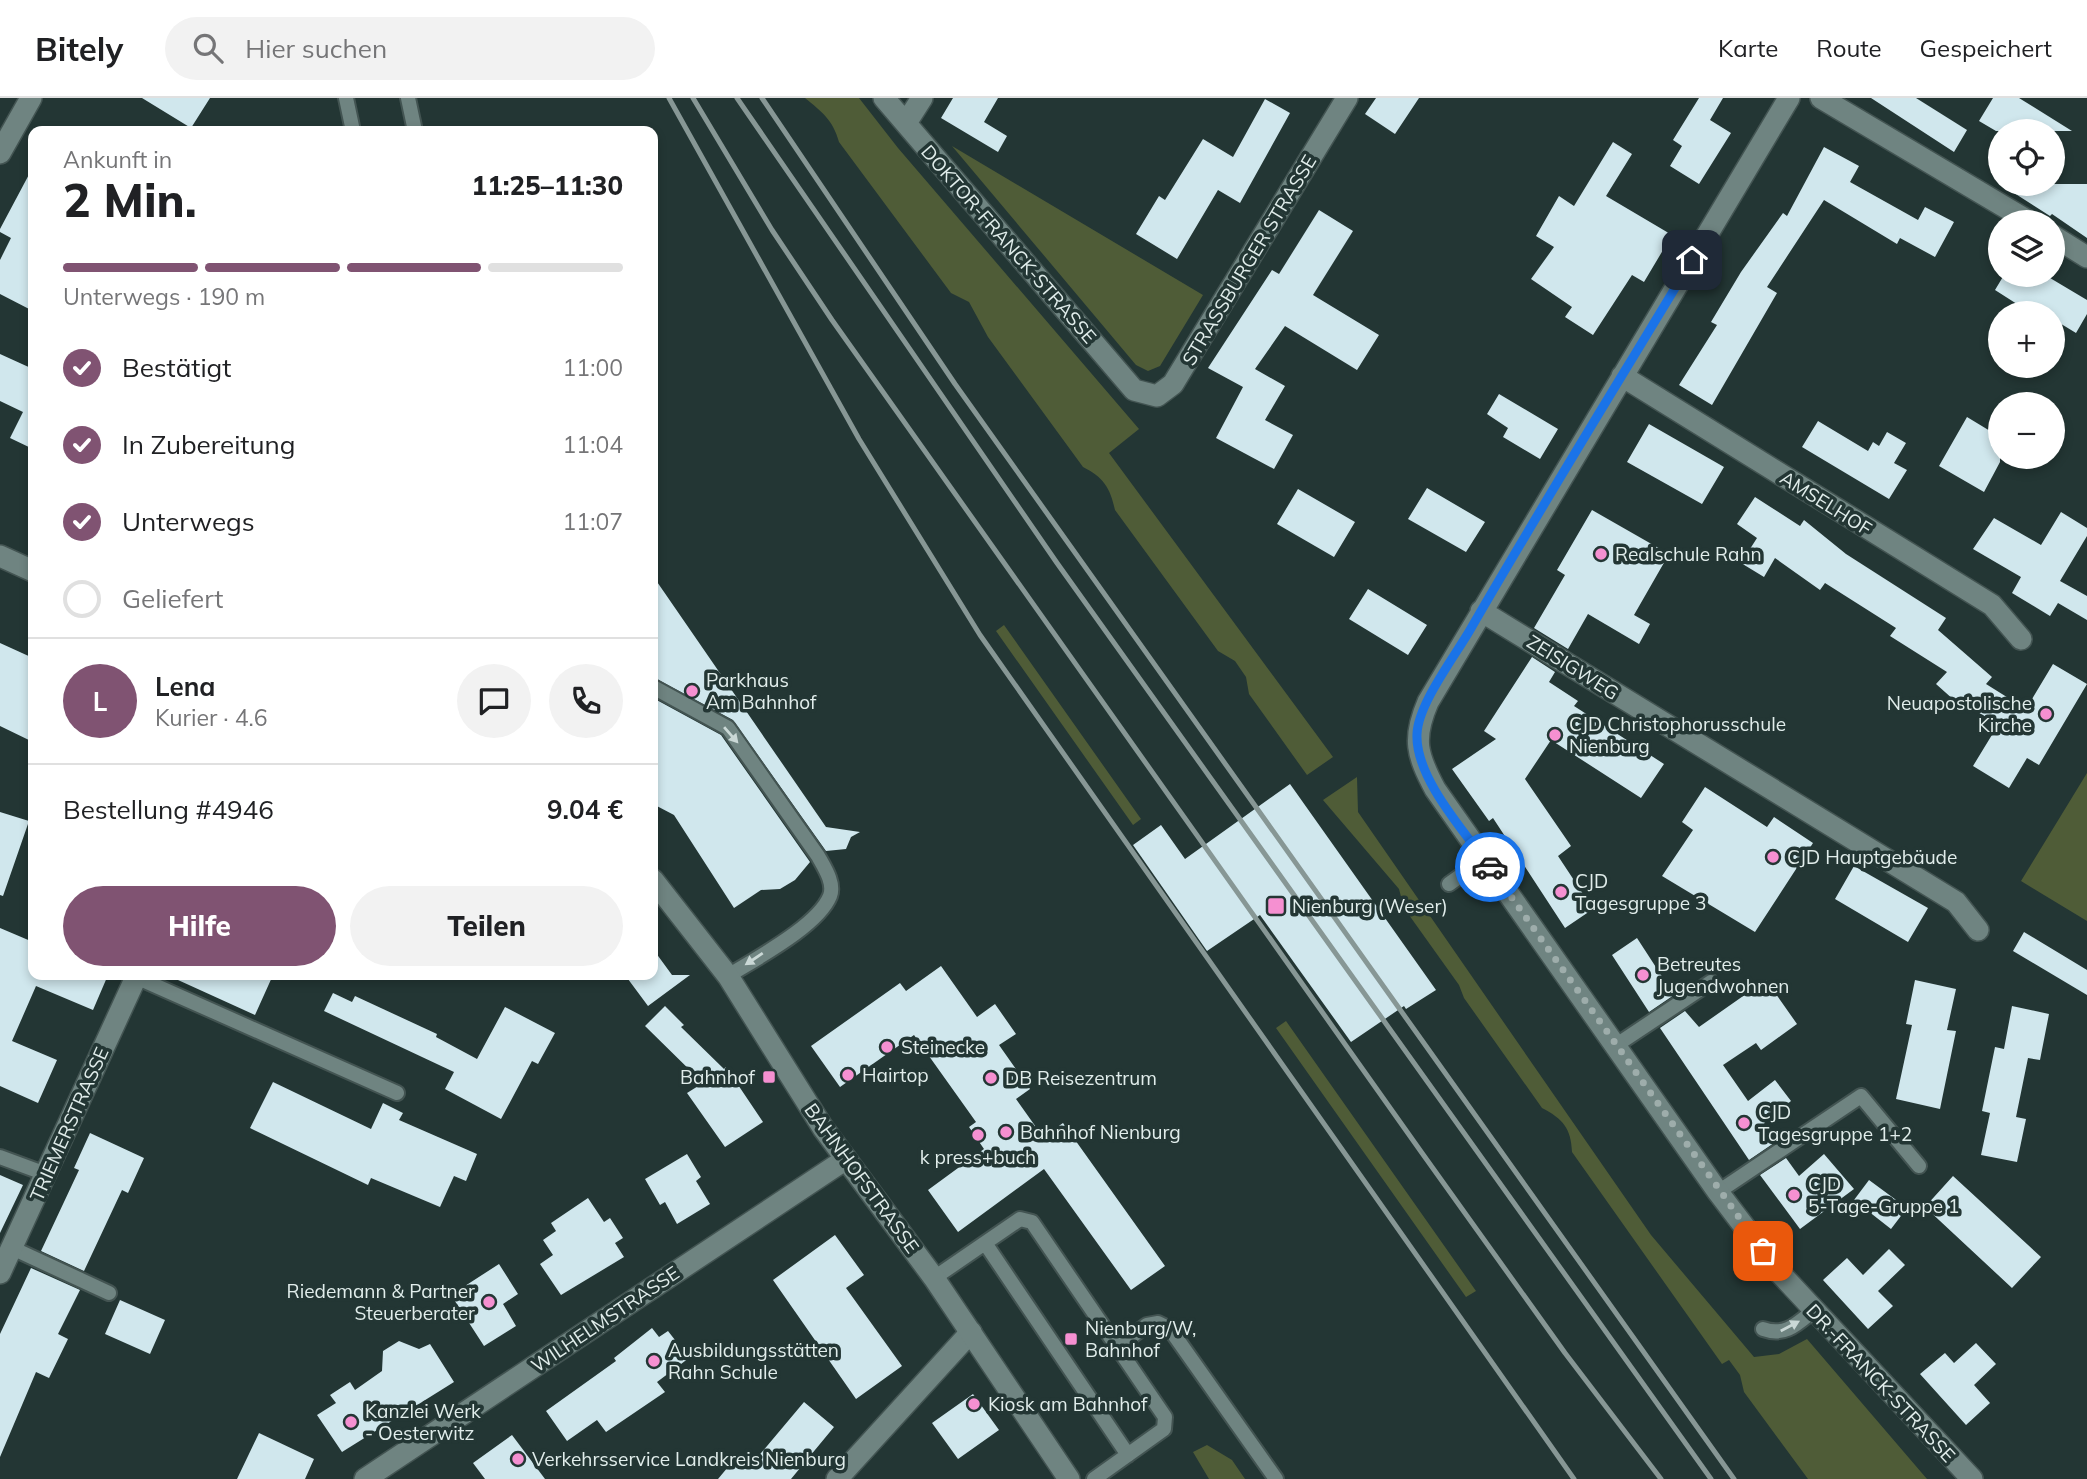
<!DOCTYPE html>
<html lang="de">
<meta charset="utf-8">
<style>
body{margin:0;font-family:Mulish,sans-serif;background:#f2f2f2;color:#202124;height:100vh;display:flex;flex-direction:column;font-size:26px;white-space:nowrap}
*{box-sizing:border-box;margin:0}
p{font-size:23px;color:#757577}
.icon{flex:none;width:38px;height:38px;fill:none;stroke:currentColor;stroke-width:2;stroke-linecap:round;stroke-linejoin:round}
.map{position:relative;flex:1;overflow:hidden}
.drawer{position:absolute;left:28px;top:28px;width:630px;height:854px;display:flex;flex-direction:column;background:#fff;border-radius:14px;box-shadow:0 4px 10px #0003}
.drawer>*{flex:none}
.controls{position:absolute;left:1988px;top:21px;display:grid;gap:14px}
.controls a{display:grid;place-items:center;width:77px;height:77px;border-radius:50%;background:#fff;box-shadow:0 4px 10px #0003;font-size:35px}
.pin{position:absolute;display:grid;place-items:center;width:60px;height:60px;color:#fff;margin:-30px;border-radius:14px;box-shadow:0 4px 10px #0006}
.courier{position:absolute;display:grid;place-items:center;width:70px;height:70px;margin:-35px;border:5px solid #1a73e8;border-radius:50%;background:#fff;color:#222;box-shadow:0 2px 9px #0007}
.head em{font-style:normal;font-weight:800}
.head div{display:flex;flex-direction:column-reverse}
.head{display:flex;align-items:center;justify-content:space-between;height:119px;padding:0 35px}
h1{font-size:46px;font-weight:800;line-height:52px}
.bar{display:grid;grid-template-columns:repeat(4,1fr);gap:10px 7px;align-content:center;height:84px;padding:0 35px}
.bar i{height:9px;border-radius:5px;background:#e0e0e0}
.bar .on{background:#805372}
.bar p{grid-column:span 4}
.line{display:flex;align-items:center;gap:18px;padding:0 35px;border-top:2px solid #e0e0e0}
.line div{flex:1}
.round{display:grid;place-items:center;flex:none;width:74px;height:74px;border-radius:37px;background:#f2f2f2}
ol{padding:0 35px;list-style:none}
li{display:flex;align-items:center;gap:21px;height:77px}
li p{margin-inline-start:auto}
li .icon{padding:7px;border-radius:50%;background:#805372;color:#fff;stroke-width:4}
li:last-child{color:#757577}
li i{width:38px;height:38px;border:4px solid #e0e0e0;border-radius:50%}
.cta{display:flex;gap:14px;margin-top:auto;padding:14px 35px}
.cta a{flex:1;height:80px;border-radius:42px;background:#805372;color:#fff;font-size:28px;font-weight:800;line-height:80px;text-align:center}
.cta a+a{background:#f2f2f2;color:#202124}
header{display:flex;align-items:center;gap:42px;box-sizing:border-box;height:98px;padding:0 35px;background:#fff;border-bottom:2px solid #e0e0e0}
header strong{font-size:33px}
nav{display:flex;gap:38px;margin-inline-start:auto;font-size:24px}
.search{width:490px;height:63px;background:#f2f2f2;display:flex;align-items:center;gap:18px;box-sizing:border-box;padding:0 24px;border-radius:38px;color:#757577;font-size:26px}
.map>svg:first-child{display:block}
.green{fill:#4f5c37}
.building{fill:#d0e7ed}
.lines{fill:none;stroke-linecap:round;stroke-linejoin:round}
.service-casing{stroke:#435452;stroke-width:18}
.minor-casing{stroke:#435452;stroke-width:24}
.secondary-casing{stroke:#435452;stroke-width:24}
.service{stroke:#6f8481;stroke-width:14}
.minor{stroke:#6f8481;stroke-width:21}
.secondary{stroke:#6f8481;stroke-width:21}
.rail{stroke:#879795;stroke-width:5}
.oneway{fill:#cad8d6}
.done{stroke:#9eadab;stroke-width:7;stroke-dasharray:0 12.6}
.route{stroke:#1a73e8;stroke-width:9}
.poi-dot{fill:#f590d1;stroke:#233634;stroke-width:2.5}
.labels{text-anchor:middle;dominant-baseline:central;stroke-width:7;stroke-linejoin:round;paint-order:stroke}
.street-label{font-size:19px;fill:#e1edeb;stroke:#233634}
.poi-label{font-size:19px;fill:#e1edeb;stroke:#233634;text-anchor:start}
</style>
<header>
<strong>Bitely</strong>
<div class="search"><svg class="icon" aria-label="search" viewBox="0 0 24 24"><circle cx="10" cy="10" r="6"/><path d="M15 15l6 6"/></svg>Hier suchen</div>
<nav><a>Karte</a><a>Route</a><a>Gespeichert</a></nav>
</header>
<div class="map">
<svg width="2087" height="1381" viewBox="0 0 2087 1381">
<rect width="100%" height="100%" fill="#233634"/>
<path class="green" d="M 805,0 L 859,0 L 898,50 L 1139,331 L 1109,355 L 1333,659 L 1307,677 L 1249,596 L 1246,579 L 1235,563 L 1218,553 L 1115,412 C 1110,389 1103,379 1083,369 L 988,239 L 969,204 L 951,195 L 839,44 C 833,22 822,14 805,0 Z
M 952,48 L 1203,197 L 1160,268 L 1148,273 L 1136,267 Z
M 1004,527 L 1141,721 L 1133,727 L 996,533 Z
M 2087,675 L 2087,823 L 2021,783 Z
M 1357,679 L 1358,714 L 1651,1137 L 1754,1259 L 1779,1256 L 1807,1241 L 1927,1381 L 1808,1381 L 1744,1294 L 1740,1277 L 1729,1262 L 1722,1266 L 1572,1054 C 1571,1030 1563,1021 1542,1010 L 1464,900 L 1459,887 L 1404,810 L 1399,791 L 1323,702 Z
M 1286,923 L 1476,1193 L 1466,1199 L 1276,930 Z
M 1207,1347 L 1232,1362 L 1245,1381 L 1209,1381 L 1193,1354 Z"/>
<path class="building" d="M 142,0 L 210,0 L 191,30 Z
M 953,0 L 998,0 L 984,24 L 1007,38 L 998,54 L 941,20 Z
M 1376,0 L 1419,0 L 1395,36 L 1365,16 Z
M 1699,0 L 1723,0 L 1710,22 L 1731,35 L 1699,86 L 1670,68 L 1682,48 L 1673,42 Z
M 1871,0 L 1916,0 L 1967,32 L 1954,54 Z
M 1993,0 L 2019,0 L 2072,33 L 1996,33 L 1979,23 Z
M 1265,1 L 1290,15 L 1240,105 L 1218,92 L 1177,161 L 1136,136 L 1159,98 L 1165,102 L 1203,41 L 1233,59 Z
M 1613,44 L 1632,56 L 1606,98 L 1672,137 L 1644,184 L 1632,177 L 1593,237 L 1565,219 L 1572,209 L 1531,181 L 1554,149 L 1536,138 L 1559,98 L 1574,108 Z
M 1824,49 L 1859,68 L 1850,84 L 1918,122 L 1925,109 L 1954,124 L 1935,159 L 1900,140 L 1897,146 L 1824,102 L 1767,189 L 1777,195 L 1712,307 L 1679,287 L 1717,227 L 1711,224 L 1741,174 L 1783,115 L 1787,118 Z
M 33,69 L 33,213 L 0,196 L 0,162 L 11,140 L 0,134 L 0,131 Z
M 2000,86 L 2087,86 L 2087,140 L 2052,116 L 2050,118 Z
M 1319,112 L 1353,133 L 1313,197 L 1379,237 L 1357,272 L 1285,228 L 1255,271 L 1285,288 L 1265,322 L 1293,337 L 1274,371 L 1216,340 L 1243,289 L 1208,270 L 1272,172 L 1279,176 Z
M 2004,177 L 2045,177 L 2087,202 L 2087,216 L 2076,235 L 2053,221 L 2053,215 L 2031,215 L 1995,192 Z
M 0,256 L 33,271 L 33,351 L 10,340 L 23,314 L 0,303 Z
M 1499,296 L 1558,331 L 1540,361 L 1503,339 L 1508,330 L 1487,316 Z
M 1967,319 L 2000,339 L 2000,364 L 1984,394 L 1939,368 Z
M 1818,323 L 1868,353 L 1873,344 L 1879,348 L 1887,334 L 1906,345 L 1894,365 L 1907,372 L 1889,401 L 1802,349 Z
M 1649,326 L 1724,369 L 1702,406 L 1627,364 Z
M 1427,390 L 1485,424 L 1466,454 L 1408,421 Z
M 1298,391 L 1355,424 L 1334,459 L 1277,426 Z
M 1755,399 L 1800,428 L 1804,422 L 1846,456 L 1946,520 L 1938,532 L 1992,579 L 1986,586 L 2026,611 L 2053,566 L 2087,586 L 2039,667 L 2027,660 L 2009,690 L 1973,668 L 1998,627 L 1967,607 L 1964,611 L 1936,586 L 1947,574 L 1890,538 L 1896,530 L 1825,485 L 1820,492 L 1775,460 L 1764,479 L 1741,465 L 1757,440 L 1737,426 Z
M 1592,412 L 1669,456 L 1634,517 L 1650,526 L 1639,546 L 1588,516 L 1568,551 L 1534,530 L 1565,477 L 1557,472 Z
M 2061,414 L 2087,430 L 2087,438 L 2060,483 L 2087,498 L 2087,522 L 2058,505 L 2050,518 L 2012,495 L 2021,479 L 1973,451 L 1994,420 L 2041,447 Z
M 653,478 L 826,729 L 860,734 L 851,739 L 846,751 L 826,753 L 733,622 L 653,579 Z
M 1368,491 L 1427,527 L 1408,557 L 1349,521 Z
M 0,545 L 33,560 L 33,644 L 0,628 Z
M 1532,559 L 1555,574 L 1549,584 L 1578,603 L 1574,608 L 1664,666 L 1641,700 L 1551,642 L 1525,681 L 1571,748 L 1558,758 L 1593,811 L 1565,830 L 1493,720 L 1489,723 L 1452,671 L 1496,641 L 1484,633 Z
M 653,600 L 721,637 L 810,764 L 795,782 L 780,791 L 761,792 L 734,810 L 674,717 L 653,706 Z
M 1290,686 L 1436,892 L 1406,911 L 1404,908 L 1351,944 L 1260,817 L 1207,853 L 1133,747 L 1161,727 L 1185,761 Z
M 1705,689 L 1767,729 L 1774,719 L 1813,745 L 1755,834 L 1662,778 L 1693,732 L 1682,724 Z
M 0,714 L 29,723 L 3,798 L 0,797 Z
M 1854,768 L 1928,810 L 1908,844 L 1835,801 Z
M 0,830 L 33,844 L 33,877 L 108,877 L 93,912 L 36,888 L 12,943 L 57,962 L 38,1005 L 0,988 Z
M 2024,834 L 2087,872 L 2087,897 L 2013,853 Z
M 1637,840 L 1674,897 L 1649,914 L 1612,857 Z
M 653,851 L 672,877 L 690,877 L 648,908 L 625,877 L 653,877 Z
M 941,868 L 977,919 L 995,906 L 1016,936 L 999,947 L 1030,991 L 1016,1001 L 1043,1039 L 1063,1025 L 1165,1168 L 1131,1192 L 1044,1071 L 958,1134 L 928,1092 L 984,1051 L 969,1029 L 976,1024 L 914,937 L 840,989 L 811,948 L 900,885 L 906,893 Z
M 167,877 L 273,877 L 255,917 Z
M 1766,882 L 1797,926 L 1761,952 L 1756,945 L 1723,967 L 1748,1003 L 1775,982 L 1791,1003 L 1764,1025 L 1775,1042 L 1774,1045 L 1749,1062 L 1660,930 L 1685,913 L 1699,929 Z
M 1915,882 L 1956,891 L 1947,932 L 1956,933 L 1940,1011 L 1896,1001 L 1912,927 L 1906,926 Z
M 333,895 L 352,904 L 355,898 L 437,936 L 436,939 L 477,961 L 505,909 L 555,935 L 538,966 L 532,963 L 501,1021 L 445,991 L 454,974 L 324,913 Z
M 665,908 L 684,927 L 681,929 L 724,971 L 726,969 L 763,1024 L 725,1049 L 687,995 L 703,985 L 645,928 Z
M 2012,908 L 2049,916 L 2040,962 L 2028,960 L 2016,1019 L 2026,1021 L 2017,1064 L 1981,1057 L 1990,1015 L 1982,1013 L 1995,949 L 2004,951 Z
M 273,984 L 371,1031 L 383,1005 L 403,1015 L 399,1022 L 477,1056 L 466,1083 L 454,1078 L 440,1109 L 371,1080 L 368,1087 L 250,1030 Z
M 90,1035 L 144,1060 L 128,1095 L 122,1092 L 84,1173 L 41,1153 L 79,1072 L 74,1070 Z
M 687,1056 L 701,1079 L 696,1083 L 710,1106 L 677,1126 L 665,1104 L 660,1107 L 645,1081 Z
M 1824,1056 L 1854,1091 L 1800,1131 L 1760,1077 L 1786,1060 L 1799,1078 Z
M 0,1077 L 23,1087 L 0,1135 Z
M 1953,1078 L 2041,1159 L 2012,1190 L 1925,1109 Z
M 1869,1082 L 1907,1110 L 1891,1131 L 1854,1102 Z
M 588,1100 L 604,1124 L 610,1120 L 623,1140 L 615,1145 L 624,1159 L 561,1197 L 540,1166 L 553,1157 L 543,1142 L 556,1133 L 551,1125 Z
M 835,1137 L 864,1177 L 846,1190 L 902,1268 L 856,1301 L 773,1182 Z
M 1889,1151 L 1905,1167 L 1878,1193 L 1893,1208 L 1868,1231 L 1823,1182 L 1847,1160 L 1863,1177 Z
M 499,1166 L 518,1196 L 503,1206 L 516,1228 L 484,1248 L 451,1197 Z
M 31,1170 L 80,1192 L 58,1236 L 68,1241 L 49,1280 L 36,1274 L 0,1359 L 0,1236 Z
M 120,1202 L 165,1222 L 150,1256 L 105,1236 Z
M 652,1230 L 659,1239 L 668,1233 L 689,1260 L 657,1284 L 665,1294 L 606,1334 L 597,1322 L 567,1343 L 546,1313 L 616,1263 L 614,1260 Z
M 399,1243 L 419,1251 L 430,1246 L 454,1284 L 342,1354 L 317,1317 L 336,1305 L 330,1297 L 350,1284 L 355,1292 L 382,1273 L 383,1253 Z
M 1976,1245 L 1996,1266 L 1974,1287 L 1990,1305 L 1966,1327 L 1920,1276 L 1945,1255 L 1954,1265 Z
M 973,1296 L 999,1332 L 958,1361 L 932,1325 Z
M 804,1304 L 834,1329 L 791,1381 L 718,1381 L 738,1357 L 751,1367 Z
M 259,1335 L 314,1361 L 305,1381 L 237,1381 Z
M 512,1337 L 545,1381 L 485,1381 L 473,1365 Z"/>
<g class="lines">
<g class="service-casing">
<path id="service" d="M 346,0 L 353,33
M 408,0 L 415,33
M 653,589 L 728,630 L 818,758 C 824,769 835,785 830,798 C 818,828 755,861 728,878
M 1449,786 L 1484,761
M 136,879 L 397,995
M 1615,948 L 1711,884
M 0,1059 L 46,1076
M 1718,1094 L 1861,998 L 1919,1068
M 985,1145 L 1128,1357
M 12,1150 L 109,1195
M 934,1180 L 1020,1121 L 1032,1124 L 1165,1319 L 1164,1331 L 1094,1381
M 1763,1231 C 1785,1239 1797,1226 1814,1212
M 1117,1249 L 1147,1227 L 1158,1225 L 1170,1231 L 1276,1381"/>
</g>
<g class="minor-casing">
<path id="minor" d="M 884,0 L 1134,292 L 1157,298 L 1173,286 L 1347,0
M 1789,0 L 1428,604 C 1412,641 1417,657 1435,691 L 1718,1094 L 1778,1173 L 1972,1381
M 1821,0 L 2030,124
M 906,25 L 922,0
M 2053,138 L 2087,159
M 1622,278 L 1992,507 L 2021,541
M 1481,513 L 1956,804 L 1978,832
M 0,1175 L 137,877
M 365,1381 L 846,1061
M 837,1381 L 971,1234"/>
</g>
<g class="secondary-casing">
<path id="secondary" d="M 0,55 L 31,0
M 0,458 L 33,473
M 653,782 L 728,878 L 823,1030 L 934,1180 L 1069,1381"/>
</g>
<use href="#service" class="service"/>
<use href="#minor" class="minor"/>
<use href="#secondary" class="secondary"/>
<path class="rail" d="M 669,0 L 859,341 L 980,537 L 1574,1381
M 693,0 L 772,132 L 832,222 L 1422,1055 L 1565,1255 L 1661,1381
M 737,0 L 1057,465 L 1711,1381
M 762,0 L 955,286 L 1734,1381"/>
</g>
<defs><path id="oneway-solid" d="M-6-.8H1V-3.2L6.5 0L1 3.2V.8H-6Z" transform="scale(1.75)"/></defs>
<g class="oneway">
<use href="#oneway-solid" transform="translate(731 637) rotate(49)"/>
<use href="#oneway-solid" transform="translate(754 861) rotate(146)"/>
<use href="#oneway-solid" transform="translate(1790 1228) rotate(-28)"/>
</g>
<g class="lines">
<path class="done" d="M 1490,769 L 1763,1153"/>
<path class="route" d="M 1490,769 C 1465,734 1415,680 1417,636 C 1418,606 1455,558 1470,532 C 1542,407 1618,285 1692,162"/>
</g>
<g class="poi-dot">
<circle cx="1601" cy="456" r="7"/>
<circle cx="692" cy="593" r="7"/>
<circle cx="2046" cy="616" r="7"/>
<circle cx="1555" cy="637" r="7"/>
<circle cx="1773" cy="759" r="7"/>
<circle cx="1561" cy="794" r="7"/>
<rect x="1267" y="799" width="18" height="18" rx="3.5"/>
<circle cx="1643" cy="877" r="7"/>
<circle cx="887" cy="949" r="7"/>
<circle cx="848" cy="977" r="7"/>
<rect x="762" y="972" width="14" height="14" rx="3.5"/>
<circle cx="991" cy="980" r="7"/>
<circle cx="1744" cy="1025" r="7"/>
<circle cx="1006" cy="1034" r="7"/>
<circle cx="978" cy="1037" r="7"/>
<circle cx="1794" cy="1097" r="7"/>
<circle cx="489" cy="1204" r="7"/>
<rect x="1064" y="1234" width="14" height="14" rx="3.5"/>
<circle cx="654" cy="1263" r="7"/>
<circle cx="974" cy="1306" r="7"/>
<circle cx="351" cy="1324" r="7"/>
<circle cx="518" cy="1361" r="7"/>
</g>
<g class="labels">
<g class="street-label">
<text transform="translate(1009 146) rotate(49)">DOKTOR-FRANCK-STRASSE</text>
<text transform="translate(1249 162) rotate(-59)">STRASSBURGER STRASSE</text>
<text transform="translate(1826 405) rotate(32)">AMSELHOF</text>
<text transform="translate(1573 569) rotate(32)">ZEISIGWEG</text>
<text transform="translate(69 1026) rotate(-66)">TRIEMERSTRASSE</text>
<text transform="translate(862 1080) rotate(54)">BAHNHOFSTRASSE</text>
<text transform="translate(605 1221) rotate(-34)">WILHELMSTRASSE</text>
<text transform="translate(1881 1285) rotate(47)">DR.-FRANCK-STRASSE</text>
</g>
<g class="poi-label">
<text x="1615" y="456">Realschule Rahn</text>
<text x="706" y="582">Parkhaus<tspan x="706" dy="22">Am Bahnhof</tspan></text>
<text x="2032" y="605" text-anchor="end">Neuapostolische<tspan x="2032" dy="22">Kirche</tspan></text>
<text x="1569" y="626">CJD Christophorusschule<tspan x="1569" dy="22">Nienburg</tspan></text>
<text x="1787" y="759">CJD Hauptgebäude</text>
<text x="1575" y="783">CJD<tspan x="1575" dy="22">Tagesgruppe 3</tspan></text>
<text x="1292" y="808">Nienburg (Weser)</text>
<text x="1657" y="866">Betreutes<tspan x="1657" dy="22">Jugendwohnen</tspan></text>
<text x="901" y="949">Steinecke</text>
<text x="862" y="977">Hairtop</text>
<text x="755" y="979" text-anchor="end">Bahnhof</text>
<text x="1005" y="980">DB Reisezentrum</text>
<text x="1758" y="1014">CJD<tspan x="1758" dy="22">Tagesgruppe 1+2</tspan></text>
<text x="1020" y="1034">Bahnhof Nienburg</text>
<text x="978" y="1059" text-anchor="middle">k press+buch</text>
<text x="1808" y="1086">CJD<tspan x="1808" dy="22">5-Tage-Gruppe 1</tspan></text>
<text x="475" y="1193" text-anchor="end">Riedemann &amp; Partner<tspan x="475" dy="22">Steuerberater</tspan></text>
<text x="1085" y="1230">Nienburg/W,<tspan x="1085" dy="22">Bahnhof</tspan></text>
<text x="668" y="1252">Ausbildungsstätten<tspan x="668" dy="22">Rahn Schule</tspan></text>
<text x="988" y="1306">Kiosk am Bahnhof</text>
<text x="365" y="1313">Kanzlei Werk<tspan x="365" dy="22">- Oesterwitz</tspan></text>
<text x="532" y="1361">Verkehrsservice Landkreis Nienburg</text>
</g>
</g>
</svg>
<div class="controls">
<a><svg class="icon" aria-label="locate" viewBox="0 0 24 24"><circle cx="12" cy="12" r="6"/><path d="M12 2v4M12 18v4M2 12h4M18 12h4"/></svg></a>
<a><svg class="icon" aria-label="layers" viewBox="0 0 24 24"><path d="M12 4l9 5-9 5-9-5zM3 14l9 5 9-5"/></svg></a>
<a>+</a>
<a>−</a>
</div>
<div class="pin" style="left:1763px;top:1153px;background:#ea580c"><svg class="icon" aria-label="bag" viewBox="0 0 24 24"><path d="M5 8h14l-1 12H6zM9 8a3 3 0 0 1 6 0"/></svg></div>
<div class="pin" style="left:1692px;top:162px;background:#1f2937"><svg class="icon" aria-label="home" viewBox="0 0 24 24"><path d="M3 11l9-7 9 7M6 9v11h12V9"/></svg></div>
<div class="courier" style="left:1490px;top:769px"><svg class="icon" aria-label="car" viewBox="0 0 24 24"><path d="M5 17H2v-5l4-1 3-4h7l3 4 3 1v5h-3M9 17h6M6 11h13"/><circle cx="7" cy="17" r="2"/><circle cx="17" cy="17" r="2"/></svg></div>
<section class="drawer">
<div class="head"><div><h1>2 Min.</h1><p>Ankunft in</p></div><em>11:25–11:30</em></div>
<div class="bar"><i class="on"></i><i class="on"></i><i class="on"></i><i></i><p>Unterwegs · 190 m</p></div>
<ol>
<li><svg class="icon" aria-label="check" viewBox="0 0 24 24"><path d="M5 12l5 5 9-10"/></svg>Bestätigt<p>11:00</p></li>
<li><svg class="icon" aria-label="check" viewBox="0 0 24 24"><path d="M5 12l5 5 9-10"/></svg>In Zubereitung<p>11:04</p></li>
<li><svg class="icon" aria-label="check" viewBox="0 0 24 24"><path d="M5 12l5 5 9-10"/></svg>Unterwegs<p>11:07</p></li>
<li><i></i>Geliefert</li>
</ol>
<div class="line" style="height:126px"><b class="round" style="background:#805372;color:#fff">L</b><div><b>Lena</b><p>Kurier · 4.6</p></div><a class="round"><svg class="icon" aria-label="chat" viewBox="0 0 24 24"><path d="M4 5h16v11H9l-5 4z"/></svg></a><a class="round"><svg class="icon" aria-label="phone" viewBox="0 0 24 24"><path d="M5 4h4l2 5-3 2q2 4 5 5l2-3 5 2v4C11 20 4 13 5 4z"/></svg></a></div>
<div class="line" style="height:91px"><div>Bestellung #4946</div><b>9.04 €</b></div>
<div class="cta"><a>Hilfe</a><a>Teilen</a></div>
</section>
</div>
